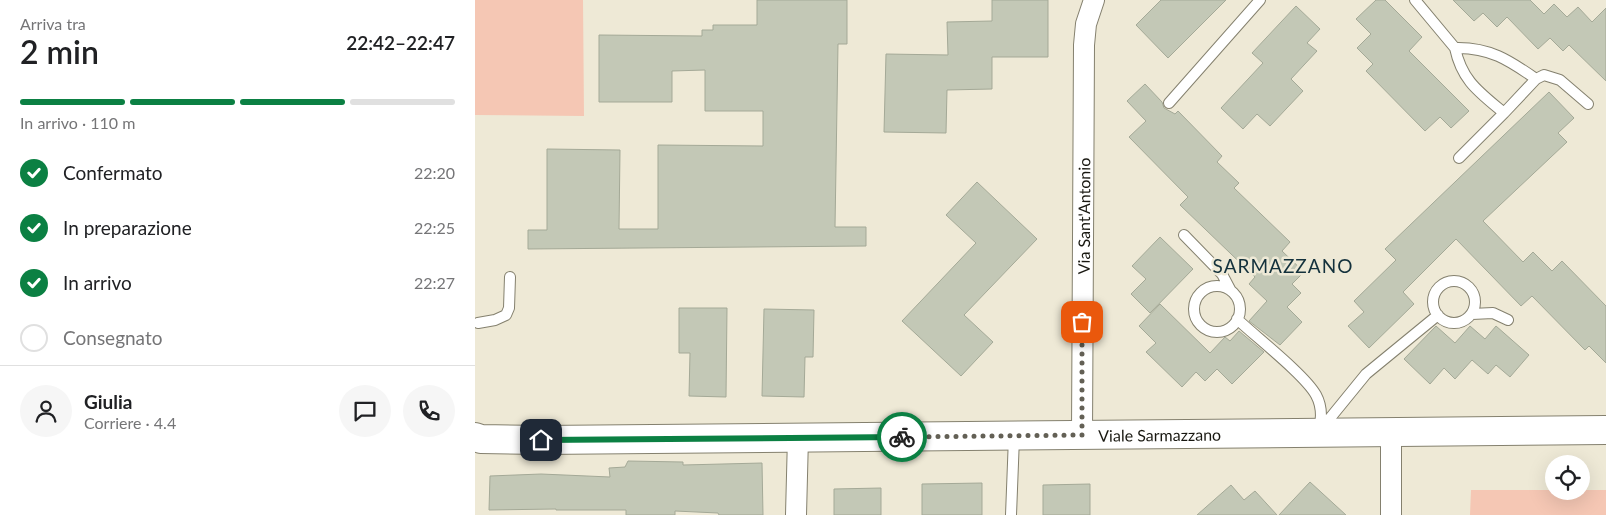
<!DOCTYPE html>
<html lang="it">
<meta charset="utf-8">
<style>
body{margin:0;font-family:Lato,sans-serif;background:#f6f6f6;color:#202124;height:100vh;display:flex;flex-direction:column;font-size:19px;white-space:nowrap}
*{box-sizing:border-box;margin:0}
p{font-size:16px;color:#757577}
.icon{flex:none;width:28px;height:28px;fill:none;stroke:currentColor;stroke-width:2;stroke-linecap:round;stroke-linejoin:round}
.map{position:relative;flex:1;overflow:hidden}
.side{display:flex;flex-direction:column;background:#fff;width:475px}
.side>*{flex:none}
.controls{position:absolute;left:1070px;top:455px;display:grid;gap:10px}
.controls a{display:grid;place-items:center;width:45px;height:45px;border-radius:50%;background:#fff;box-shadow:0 5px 20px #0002;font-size:25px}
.pin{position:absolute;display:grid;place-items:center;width:42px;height:42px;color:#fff;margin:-21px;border-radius:10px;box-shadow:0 2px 8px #0006}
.courier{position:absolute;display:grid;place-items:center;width:50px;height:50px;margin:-25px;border:4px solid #0b8043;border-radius:50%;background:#fff;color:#222;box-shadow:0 1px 6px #0007}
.summary em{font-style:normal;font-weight:600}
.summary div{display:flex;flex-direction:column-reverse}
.summary{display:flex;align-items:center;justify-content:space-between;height:85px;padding:0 20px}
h1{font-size:32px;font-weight:600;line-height:38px}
.bar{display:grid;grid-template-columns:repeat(4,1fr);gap:8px 5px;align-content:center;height:60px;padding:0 20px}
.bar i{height:6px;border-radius:4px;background:#e0e0e0}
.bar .active{background:#0b8043}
.bar p{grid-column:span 4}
.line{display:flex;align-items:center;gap:12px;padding:0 20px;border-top:1px solid #e0e0e0}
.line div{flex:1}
.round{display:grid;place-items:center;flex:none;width:52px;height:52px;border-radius:26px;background:#f6f6f6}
ol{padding:0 20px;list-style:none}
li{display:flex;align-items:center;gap:15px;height:55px}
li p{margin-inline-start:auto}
li .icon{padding:5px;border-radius:50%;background:#0b8043;color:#fff;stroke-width:4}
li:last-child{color:#757577}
li i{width:28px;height:28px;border:2px solid #e0e0e0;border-radius:50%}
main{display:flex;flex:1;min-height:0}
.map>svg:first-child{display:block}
.green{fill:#f5c7b4}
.building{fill:#c3c8b6;stroke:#a4a997}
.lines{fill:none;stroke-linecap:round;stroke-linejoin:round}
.lane-casing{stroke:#84806e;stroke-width:12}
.street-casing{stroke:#84806e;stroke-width:22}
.secondary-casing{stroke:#84806e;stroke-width:30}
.lane{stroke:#fff;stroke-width:10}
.street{stroke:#fff;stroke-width:20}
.secondary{stroke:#fff;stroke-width:28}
.done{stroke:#636055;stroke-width:5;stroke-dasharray:0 9}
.route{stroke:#0b8043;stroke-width:6}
.labels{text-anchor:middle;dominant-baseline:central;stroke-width:5;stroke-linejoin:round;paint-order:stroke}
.street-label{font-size:16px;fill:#181710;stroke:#eee9d6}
.quarter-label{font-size:19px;letter-spacing:1px;fill:#13313c;stroke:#eee9d6}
</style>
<main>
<section class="side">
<div class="summary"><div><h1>2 min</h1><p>Arriva tra</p></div><em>22:42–22:47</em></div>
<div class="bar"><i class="active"></i><i class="active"></i><i class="active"></i><i></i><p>In arrivo · 110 m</p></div>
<ol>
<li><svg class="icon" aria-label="check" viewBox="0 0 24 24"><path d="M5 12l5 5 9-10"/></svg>Confermato<p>22:20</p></li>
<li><svg class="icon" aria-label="check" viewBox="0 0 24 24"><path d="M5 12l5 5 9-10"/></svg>In preparazione<p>22:25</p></li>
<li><svg class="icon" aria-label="check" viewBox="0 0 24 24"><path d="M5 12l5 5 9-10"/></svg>In arrivo<p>22:27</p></li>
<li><i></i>Consegnato</li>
</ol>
<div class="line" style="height:90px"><a class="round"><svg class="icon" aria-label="person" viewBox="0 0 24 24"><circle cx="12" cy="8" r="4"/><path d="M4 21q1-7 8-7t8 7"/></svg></a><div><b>Giulia</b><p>Corriere · 4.4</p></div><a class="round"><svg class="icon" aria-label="chat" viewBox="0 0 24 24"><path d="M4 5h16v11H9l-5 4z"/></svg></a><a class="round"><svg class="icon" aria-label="phone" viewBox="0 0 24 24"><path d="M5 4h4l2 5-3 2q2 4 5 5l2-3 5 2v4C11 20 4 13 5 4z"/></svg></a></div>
</section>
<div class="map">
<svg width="1131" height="515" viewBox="0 0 1131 515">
<rect width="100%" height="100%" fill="#eee9d6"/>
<path class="green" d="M 0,0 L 108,0 L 109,116 L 0,115 Z
M 996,490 L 1131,490 L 1131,515 L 995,515 Z"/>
<path class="building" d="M 282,0 L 372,0 L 372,44 L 363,44 L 360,227 L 391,227 L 391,246 L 53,249 L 53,230 L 72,230 L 72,149 L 145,150 L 144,229 L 183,229 L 183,145 L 288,146 L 288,111 L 230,111 L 230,70 L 197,71 L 197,102 L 124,102 L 124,35 L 227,36 L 227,30 L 238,30 L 238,25 L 282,25 Z
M 517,0 L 573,0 L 573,57 L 517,57 L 517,89 L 472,90 L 471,133 L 409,132 L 411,54 L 473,55 L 472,22 L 517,21 Z
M 686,0 L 751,0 L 693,58 L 661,25 Z
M 901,0 L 910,0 L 947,37 L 934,51 L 994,111 L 976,128 L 965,117 L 950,131 L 891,71 L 898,64 L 882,48 L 896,34 L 881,19 Z
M 978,0 L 1055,0 L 1069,14 L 1079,4 L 1092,17 L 1103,7 L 1117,22 L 1131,8 L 1131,81 L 1094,45 L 1088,51 L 1075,38 L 1063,49 L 1032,17 L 1022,27 L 1008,13 L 999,21 Z
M 821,6 L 845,29 L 832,43 L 842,51 L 816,79 L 828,91 L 795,126 L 782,114 L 768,129 L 746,108 L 788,63 L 777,53 Z
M 670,84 L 687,102 L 689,108 L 700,114 L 703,111 L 747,156 L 742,162 L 764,183 L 759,188 L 815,242 L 807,251 L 829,272 L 817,284 L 826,293 L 812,307 L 827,322 L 805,345 L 774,321 L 792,301 L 774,284 L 780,277 L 705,205 L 713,197 L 654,137 L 671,121 L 652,101 Z
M 1074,92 L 1099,118 L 1083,133 L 1092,142 L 1008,221 L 1048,262 L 1058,252 L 1077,271 L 1087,261 L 1131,306 L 1131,363 L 1114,346 L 1110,350 L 1057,296 L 1046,306 L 981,239 L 928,292 L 939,304 L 894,348 L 873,326 L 889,312 L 879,301 L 921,260 L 910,249 Z
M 502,182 L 562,239 L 489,315 L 518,342 L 486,376 L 427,321 L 501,243 L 471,215 Z
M 685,237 L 718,269 L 675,313 L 656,294 L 671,279 L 657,266 Z
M 685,304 L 735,353 L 750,337 L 755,341 L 764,331 L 789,352 L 757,384 L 742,369 L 730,381 L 721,372 L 707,387 L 671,352 L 681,343 L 664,326 Z
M 204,308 L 252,308 L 251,397 L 214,396 L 215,353 L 204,353 Z
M 289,309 L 339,310 L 338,357 L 330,357 L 329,397 L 287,396 Z
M 961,326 L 980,343 L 995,326 L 1010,339 L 1021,326 L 1054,355 L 1035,377 L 1021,365 L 1013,374 L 997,360 L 980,379 L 969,368 L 955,384 L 929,359 Z
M 153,461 L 208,462 L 208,465 L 287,463 L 288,515 L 244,515 L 243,513 L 200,511 L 200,515 L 151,515 L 151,510 L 81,510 L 81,509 L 14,510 L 15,476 L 66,474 L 135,477 L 134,468 L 150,467 Z
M 835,482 L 871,515 L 804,515 Z
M 507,483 L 507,515 L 447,515 L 447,484 Z
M 615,484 L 615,515 L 568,515 L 568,485 Z
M 756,485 L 769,500 L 780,491 L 802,515 L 722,515 Z
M 406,488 L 406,515 L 359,515 L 359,489 Z"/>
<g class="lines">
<g class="lane-casing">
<path id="lane" d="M 940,0 L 980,48 C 1014,47 1034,60 1061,79
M 980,48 C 987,81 1004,92 1029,113 L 984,158
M 694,103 L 785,0
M 1029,113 L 1061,79 L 1069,75 L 1085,80 L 1113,104
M 709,235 L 747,274 L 756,291
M958 302a21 21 0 1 1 42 0a21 21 0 1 1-42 0Z
M719 309a23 23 0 1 1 46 0a23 23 0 1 1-46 0Z
M 997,314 L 1018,313 L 1033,320
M 762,319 C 781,337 830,375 841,395 C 847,406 847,418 844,430
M 3,323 L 20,320 L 31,315 L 34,308 L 35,277
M 847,428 L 891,374 L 963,315
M 536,515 L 539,437"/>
</g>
<g class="street-casing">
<g id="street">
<path id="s1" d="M 607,435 L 609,45 L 611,24 L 619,0"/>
<path d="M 321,515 L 323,437"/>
<path d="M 916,515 L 916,432"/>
</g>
</g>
<g class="secondary-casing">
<g id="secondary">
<path id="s2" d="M 0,437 L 6,439 L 66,440 L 1131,430"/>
</g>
</g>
<use href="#lane" class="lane"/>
<use href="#street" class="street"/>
<use href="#secondary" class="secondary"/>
</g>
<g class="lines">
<path class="done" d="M 427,437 L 607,435 L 607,322"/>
<path class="route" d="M 66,440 L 427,437"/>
</g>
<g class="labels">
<g class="street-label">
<text stroke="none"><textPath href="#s1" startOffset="219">Via Sant'Antonio</textPath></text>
<text stroke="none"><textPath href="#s2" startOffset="685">Viale Sarmazzano</textPath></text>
</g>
<g class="quarter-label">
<text x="808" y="265">SARMAZZANO</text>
</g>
</g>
</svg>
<div class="controls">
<a><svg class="icon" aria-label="locate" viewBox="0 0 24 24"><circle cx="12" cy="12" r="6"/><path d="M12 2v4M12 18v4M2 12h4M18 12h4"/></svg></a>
</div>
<div class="pin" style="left:607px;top:322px;background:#ea580c"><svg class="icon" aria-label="bag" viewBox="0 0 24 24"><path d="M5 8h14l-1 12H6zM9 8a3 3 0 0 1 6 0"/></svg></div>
<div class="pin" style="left:66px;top:440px;background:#1f2937"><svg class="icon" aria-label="home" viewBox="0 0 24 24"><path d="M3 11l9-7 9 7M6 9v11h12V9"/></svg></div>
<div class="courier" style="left:427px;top:437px"><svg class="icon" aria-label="bike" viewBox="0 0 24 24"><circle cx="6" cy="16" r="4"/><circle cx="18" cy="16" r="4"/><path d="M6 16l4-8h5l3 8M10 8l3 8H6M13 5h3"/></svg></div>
</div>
</main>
